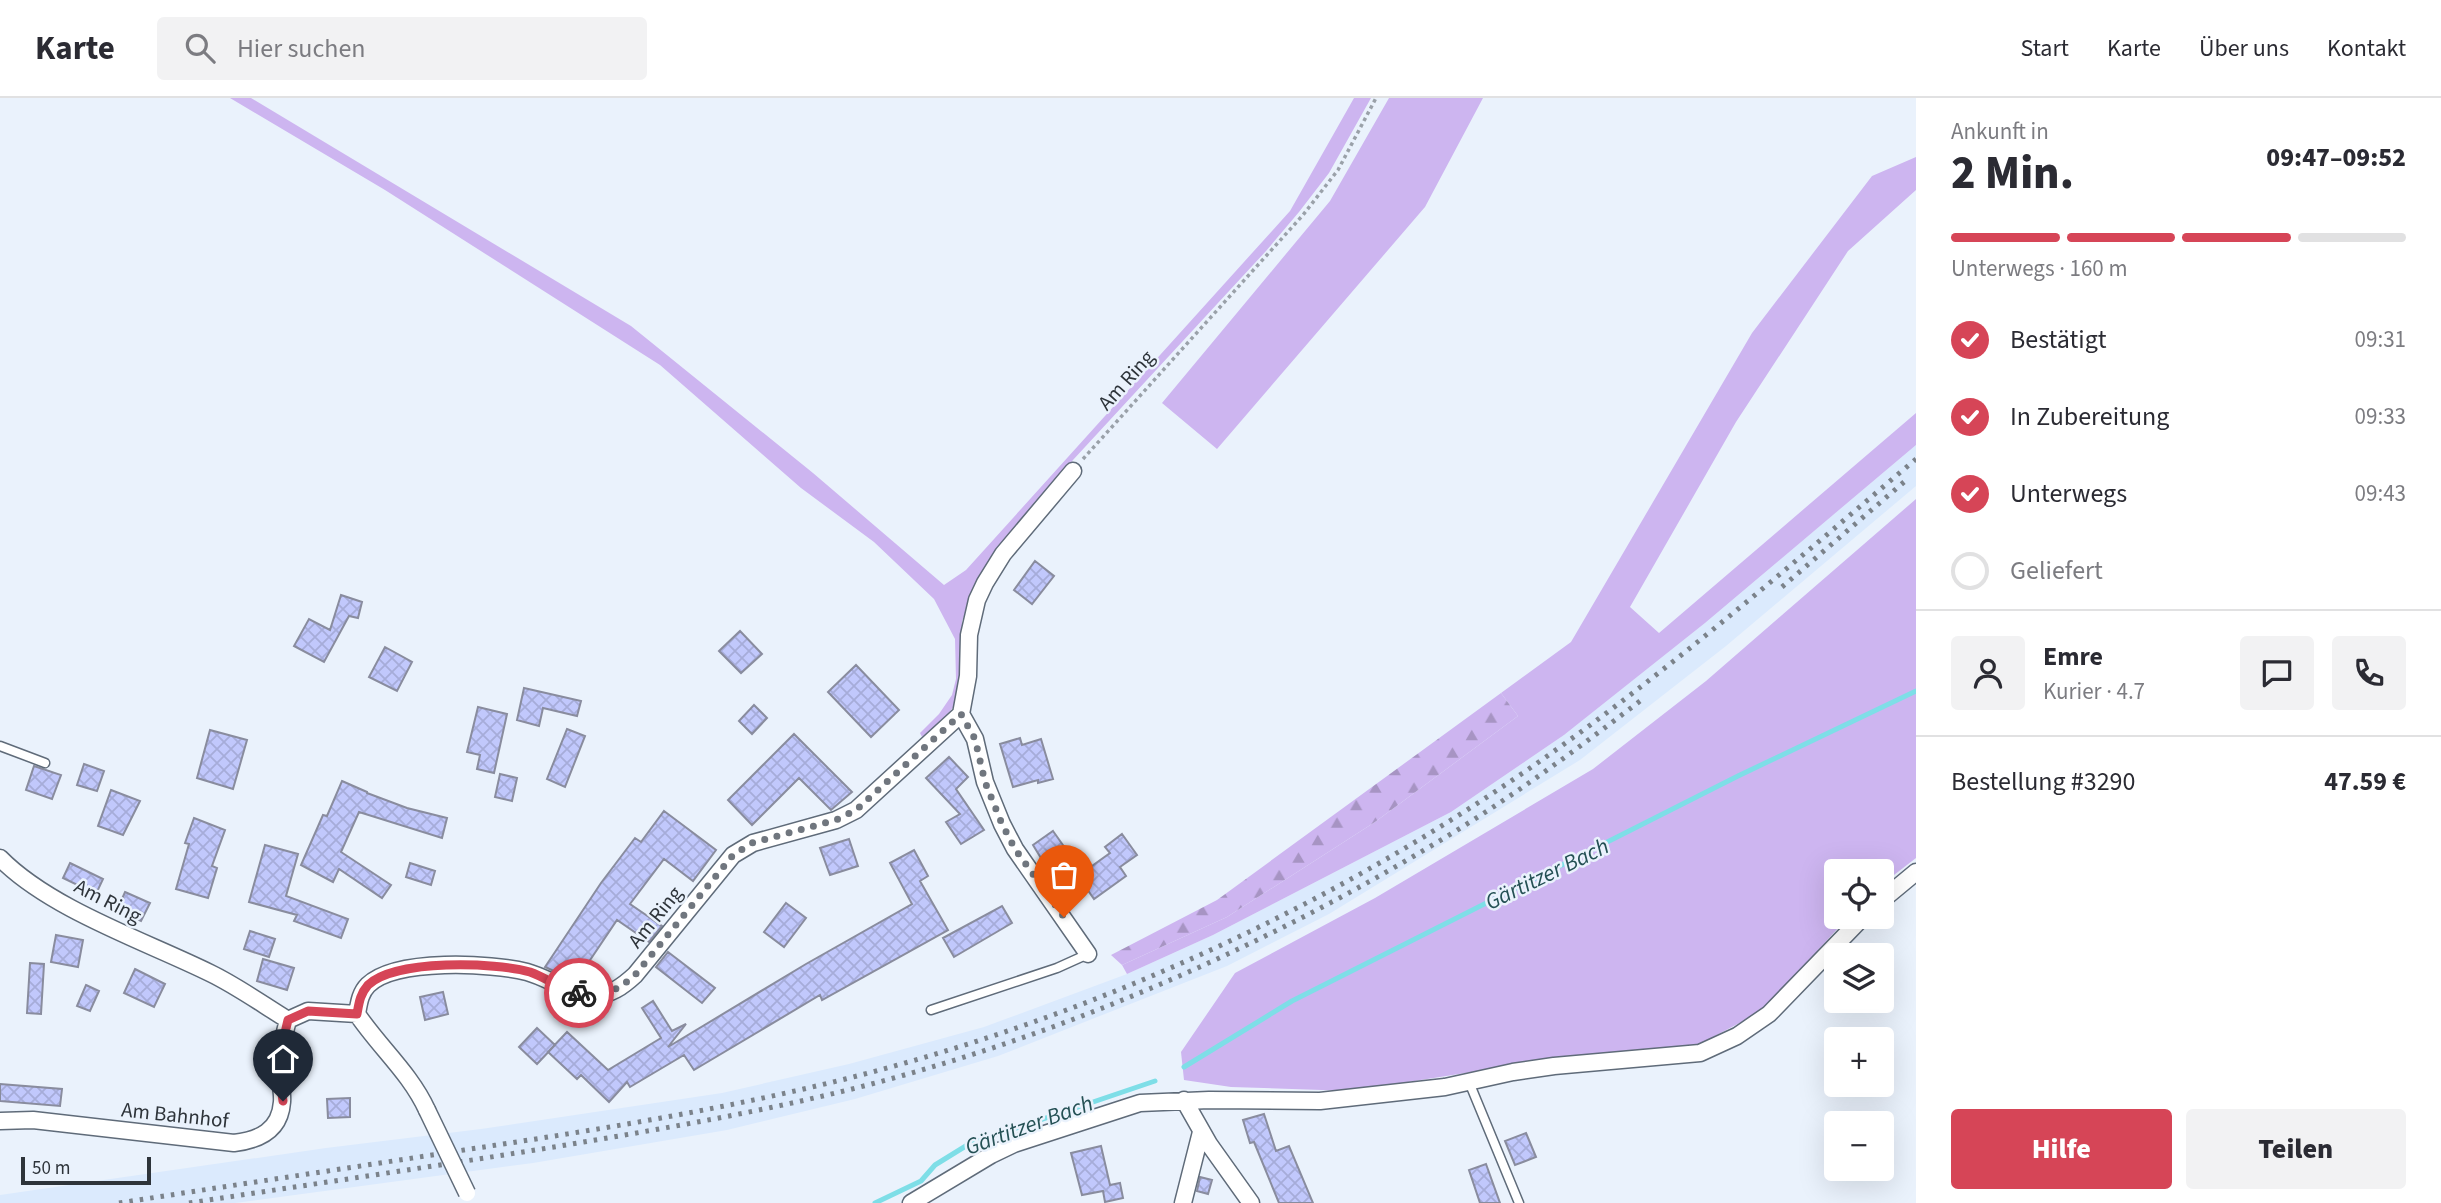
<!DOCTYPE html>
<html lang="de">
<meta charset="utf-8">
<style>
body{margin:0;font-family:"Source Sans 3",sans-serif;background:#f2f2f3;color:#2b2b33;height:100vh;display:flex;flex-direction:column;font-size:26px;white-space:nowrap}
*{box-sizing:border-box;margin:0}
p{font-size:23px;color:#7c7c81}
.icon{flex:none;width:38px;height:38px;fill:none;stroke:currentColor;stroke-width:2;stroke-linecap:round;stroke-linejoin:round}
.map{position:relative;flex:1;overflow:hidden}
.drawer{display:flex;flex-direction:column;background:#fff;width:525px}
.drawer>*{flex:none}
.buttons{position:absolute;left:1824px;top:761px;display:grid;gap:14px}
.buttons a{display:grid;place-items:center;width:70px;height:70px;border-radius:7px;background:#fff;box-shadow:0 7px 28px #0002;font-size:35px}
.scale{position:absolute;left:21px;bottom:18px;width:130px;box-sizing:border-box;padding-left:7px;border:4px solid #2e343a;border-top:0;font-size:19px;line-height:24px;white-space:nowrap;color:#2e343a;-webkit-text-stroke:5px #eaf2fc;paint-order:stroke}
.pin{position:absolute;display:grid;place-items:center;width:60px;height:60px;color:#fff;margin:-72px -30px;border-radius:50% 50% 50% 0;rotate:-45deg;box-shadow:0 0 7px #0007}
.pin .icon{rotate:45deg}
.courier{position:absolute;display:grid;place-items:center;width:70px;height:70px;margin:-35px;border:5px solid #d64557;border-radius:50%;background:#fff;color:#222;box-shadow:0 2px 9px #0007}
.headline em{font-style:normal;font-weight:800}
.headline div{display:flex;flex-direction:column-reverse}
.headline{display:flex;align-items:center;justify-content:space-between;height:119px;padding:0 35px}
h1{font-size:46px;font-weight:800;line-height:52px}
.bar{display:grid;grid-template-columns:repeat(4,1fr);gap:10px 7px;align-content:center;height:84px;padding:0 35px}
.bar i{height:9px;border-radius:5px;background:#e1e1e2}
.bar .current{background:#d64557}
.bar p{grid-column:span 4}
.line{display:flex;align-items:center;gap:18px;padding:0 35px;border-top:2px solid #e1e1e2}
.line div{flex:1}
.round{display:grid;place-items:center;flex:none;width:74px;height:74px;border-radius:7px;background:#f2f2f3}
ol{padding:0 35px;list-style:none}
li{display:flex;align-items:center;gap:21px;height:77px}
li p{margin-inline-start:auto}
li .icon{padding:7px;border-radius:50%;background:#d64557;color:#fff;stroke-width:4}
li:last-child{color:#7c7c81}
li i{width:38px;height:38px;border:4px solid #e1e1e2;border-radius:50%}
.action{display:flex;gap:14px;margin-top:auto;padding:14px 35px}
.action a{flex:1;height:80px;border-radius:7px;background:#d64557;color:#fff;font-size:28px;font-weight:800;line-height:80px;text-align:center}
.action a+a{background:#f2f2f3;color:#2b2b33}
header{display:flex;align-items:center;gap:42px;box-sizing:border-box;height:98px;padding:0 35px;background:#fff;border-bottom:2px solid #e1e1e2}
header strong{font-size:33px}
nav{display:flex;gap:38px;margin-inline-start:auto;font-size:24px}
.search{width:490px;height:63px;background:#f2f2f3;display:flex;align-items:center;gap:18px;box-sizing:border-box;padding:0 24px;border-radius:7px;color:#7c7c81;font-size:26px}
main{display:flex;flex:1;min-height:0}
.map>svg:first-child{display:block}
.built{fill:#dbeafd}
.green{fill:#cdb5f0}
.forest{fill:url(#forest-firs)}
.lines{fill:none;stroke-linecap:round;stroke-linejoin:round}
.stream{stroke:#7edee7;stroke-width:5}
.building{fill:url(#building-cross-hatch);stroke:#898c9e;stroke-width:2}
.lane-casing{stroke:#5f6b79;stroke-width:11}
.street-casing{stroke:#5f6b79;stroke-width:19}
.path{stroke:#9aa1a9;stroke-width:3.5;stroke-dasharray:3.5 3.5;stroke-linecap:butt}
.lane{stroke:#fff;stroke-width:8}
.street{stroke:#fff;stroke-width:16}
.rail{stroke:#7b828a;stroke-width:5;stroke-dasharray:3.5 7;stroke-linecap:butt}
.street-bridge-casing{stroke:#5f6b79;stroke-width:19;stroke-linecap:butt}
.street-bridge{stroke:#fff;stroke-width:16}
.done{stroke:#70767e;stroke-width:7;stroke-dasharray:0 12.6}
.route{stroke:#d64557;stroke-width:9}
.labels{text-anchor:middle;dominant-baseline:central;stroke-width:5;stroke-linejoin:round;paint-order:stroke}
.street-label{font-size:21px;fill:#2e343a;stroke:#eaf2fc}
.water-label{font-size:23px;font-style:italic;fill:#245054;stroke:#eaf2fc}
</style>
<header>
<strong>Karte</strong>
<div class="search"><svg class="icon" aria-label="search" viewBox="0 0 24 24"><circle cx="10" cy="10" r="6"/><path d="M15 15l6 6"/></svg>Hier suchen</div>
<nav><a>Start</a><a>Karte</a><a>Über uns</a><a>Kontakt</a></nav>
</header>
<main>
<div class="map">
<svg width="1916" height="1105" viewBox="0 0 1916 1105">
<defs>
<pattern id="forest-firs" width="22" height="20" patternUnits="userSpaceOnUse" patternTransform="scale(1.75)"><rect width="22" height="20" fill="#cdb5f0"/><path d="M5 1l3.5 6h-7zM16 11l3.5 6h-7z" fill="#a794c3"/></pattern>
<pattern id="building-cross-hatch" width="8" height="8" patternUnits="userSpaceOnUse" patternTransform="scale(1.75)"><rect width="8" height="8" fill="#c1c8fc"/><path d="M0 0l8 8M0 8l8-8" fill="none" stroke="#a6acd9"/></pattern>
</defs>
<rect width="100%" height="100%" fill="#eaf2fc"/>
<path class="built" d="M 1916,347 L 1916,388 L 1726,548 L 1580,662 L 1329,816 L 1227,868 L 998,958 L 855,1001 L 727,1032 L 533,1065 L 235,1105 L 0,1105 L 0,1097 L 326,1050 L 481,1031 L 722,995 L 849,966 L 984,929 L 1127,876 L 1213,837 L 1451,714 L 1564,637 L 1705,525 Z"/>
<path class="green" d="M 230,0 L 251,0 L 631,228 L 813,375 L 944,487 L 966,472 L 1290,113 L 1354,0 L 1371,0 L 1329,75 L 1299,114 L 1266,153 L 1073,362 L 1000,451 L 974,496 L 962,523 L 961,580 L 954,608 L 945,620 L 922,639 L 920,635 L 939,616 L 952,597 L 956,581 L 955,541 L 934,501 L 874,444 L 801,390 L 660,267 L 385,92 Z
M 1389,0 L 1483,0 L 1425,109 L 1217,351 L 1162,305 L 1330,103 Z
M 1916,59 L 1916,92 L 1848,153 L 1736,324 L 1630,509 L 1659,535 L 1916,315 L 1916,347 L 1705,525 L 1564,637 L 1451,714 L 1213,837 L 1127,876 L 1122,867 L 1227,819 L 1375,724 L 1518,618 L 1501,595 L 1571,544 L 1752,235 L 1872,78 Z
M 1916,401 L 1916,760 L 1881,787 L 1881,774 L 1836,774 L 1836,819 L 1848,819 L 1764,912 L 1696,948 L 1516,967 L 1351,993 L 1231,989 L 1184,982 L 1181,954 L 1235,875 L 1375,800 L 1593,671 L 1706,583 Z"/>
<path class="forest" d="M 1501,595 L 1518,618 L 1375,724 L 1227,819 L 1122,867 L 1111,857 L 1217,802 Z"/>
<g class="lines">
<path class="stream" d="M 1184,969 L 1292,903 L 1738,678 L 1916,593
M 875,1105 L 921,1083 L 935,1067 L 969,1046 L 1155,983"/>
</g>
<path class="building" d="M 1035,463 L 1054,478 L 1032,506 L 1014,492 Z
M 341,497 L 362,504 L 358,520 L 349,518 L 324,564 L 294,548 L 309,521 L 330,532 Z
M 740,533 L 762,556 L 741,575 L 719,553 Z
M 385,549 L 412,564 L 397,593 L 369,579 Z
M 856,567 L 899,612 L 871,639 L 828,594 Z
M 524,590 L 581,603 L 577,618 L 543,610 L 539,628 L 517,622 Z
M 754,607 L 767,620 L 752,636 L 739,623 Z
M 478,609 L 507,616 L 494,675 L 477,671 L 480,657 L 467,654 Z
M 567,631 L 585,638 L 565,689 L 547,681 Z
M 210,632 L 247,642 L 233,691 L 197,680 Z
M 794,636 L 852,694 L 831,712 L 799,680 L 752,727 L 728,702 Z
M 1020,640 L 1022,647 L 1041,641 L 1053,681 L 1038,685 L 1038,682 L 1013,689 L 1000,646 Z
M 949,659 L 968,679 L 956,691 L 984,732 L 961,746 L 946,724 L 960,716 L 926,680 Z
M 84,666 L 104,673 L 97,693 L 77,687 Z
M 34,668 L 61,677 L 52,701 L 26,692 Z
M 500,676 L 517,680 L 512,703 L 495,699 Z
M 342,683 L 367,694 L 367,695 L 407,710 L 447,720 L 442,740 L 359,714 L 341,754 L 391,787 L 382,800 L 339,771 L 333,784 L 301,767 L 323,717 L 327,718 Z
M 111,692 L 140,703 L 123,737 L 98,728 Z
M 664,713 L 716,752 L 693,783 L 664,761 L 630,806 L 662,828 L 649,844 L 617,822 L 576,883 L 545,869 L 601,785 L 635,740 L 641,744 Z
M 194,720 L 225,732 L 212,768 L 217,770 L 208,800 L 176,791 L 189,746 L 185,745 Z
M 1053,733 L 1065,750 L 1044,765 L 1033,747 Z
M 1122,736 L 1137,757 L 1120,769 L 1126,778 L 1094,801 L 1078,778 L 1110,755 L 1105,749 Z
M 849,741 L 858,768 L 830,777 L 820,750 Z
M 265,747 L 298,756 L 286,798 L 348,821 L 341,840 L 294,823 L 297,817 L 249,804 Z
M 914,752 L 928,778 L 920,783 L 948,832 L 822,902 L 820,897 L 694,972 L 684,957 L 630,989 L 627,984 L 609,1004 L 581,977 L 577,981 L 548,954 L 567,934 L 608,972 L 661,940 L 642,910 L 653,903 L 672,933 L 686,926 L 668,949 L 806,866 L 912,806 L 890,765 Z
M 70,765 L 103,781 L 96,796 L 63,780 Z
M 410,765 L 435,773 L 431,787 L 406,779 Z
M 125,794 L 150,805 L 141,823 L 117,812 Z
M 786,805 L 806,820 L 784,849 L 764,834 Z
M 1002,808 L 1012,825 L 954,859 L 943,840 Z
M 250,833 L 275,841 L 269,859 L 244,851 Z
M 56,837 L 83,842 L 78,869 L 51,864 Z
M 668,854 L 715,890 L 702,905 L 656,869 Z
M 263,861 L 294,870 L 287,892 L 257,883 Z
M 30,865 L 44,866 L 41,916 L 27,915 Z
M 135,871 L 165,886 L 154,909 L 124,895 Z
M 86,887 L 99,893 L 90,913 L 77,908 Z
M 443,894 L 448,916 L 425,922 L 420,899 Z
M 537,930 L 555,947 L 537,966 L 519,949 Z
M 0,986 L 62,991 L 60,1008 L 0,1003 Z
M 350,1000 L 350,1019 L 328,1020 L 327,1001 Z
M 1264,1016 L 1276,1053 L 1289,1048 L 1313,1105 L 1279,1105 L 1254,1044 L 1250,1045 L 1243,1022 Z
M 1526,1035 L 1536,1059 L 1515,1067 L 1505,1043 Z
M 1101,1048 L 1110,1087 L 1120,1085 L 1123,1100 L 1105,1104 L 1103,1093 L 1082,1097 L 1071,1055 Z
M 1486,1066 L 1500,1105 L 1480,1105 L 1469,1072 Z
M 1200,1079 L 1212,1082 L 1208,1096 L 1197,1093 Z"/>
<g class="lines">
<g class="lane-casing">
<path id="lane" d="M 0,648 L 45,665
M 931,912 L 1057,870 L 1088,856
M 1469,984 L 1519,1105"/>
</g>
<g class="street-casing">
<path id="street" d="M 961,616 L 975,641 L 985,684 L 1002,726 L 1015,751 L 1088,856
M 0,760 C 50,811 145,843 210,875 C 237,888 262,906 288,922
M 1881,803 L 1916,774
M 288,922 L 308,913 L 357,916
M 1184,1002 L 1209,1046 L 1251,1105
M 427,1012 C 410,975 380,950 357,916 C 359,905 360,895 368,887 C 396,860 491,865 527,874 C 549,880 569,896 593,897 C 610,898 623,888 635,877 L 733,757 L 753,745 L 836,722 L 856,712 L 961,616 L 968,578 L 969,537 L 977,502 L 985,485 L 1003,456 L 1073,373
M 0,1023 L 33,1022 L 234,1045 C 259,1042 280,1033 282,1004 C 283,993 279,982 279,971 C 279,954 284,938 288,922
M 911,1105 L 991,1057 L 1014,1046 L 1140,1005 L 1209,1002 L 1320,1003 L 1445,989 L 1513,974 L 1554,968 L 1700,955 L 1737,938 L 1769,916 L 1863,819
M 1183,1105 L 1201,1034"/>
</g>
<path class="path" d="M 1083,361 L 1303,117 L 1338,72 L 1376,0"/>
<use href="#lane" class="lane"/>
<use href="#street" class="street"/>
<path class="rail" d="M 1782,489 L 1904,384
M 119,1105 C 234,1087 349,1070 464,1052 C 596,1032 728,1011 857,978 C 1066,924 1268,837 1451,722 C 1618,618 1766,488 1916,361
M 189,1105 C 313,1086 437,1068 560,1048 C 661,1031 761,1014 860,989 C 1069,935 1270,847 1454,734 C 1519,694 1580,649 1640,603"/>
<g class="street-bridge-casing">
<path id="street-bridge" d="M 427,1012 L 467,1095"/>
</g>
<use href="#street-bridge" class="street-bridge"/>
</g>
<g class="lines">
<path class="done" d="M 579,895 C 603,899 617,893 635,877 L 733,757 L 752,745 L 836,722 L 856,712 L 961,616 L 975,641 L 985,684 L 1002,726 L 1015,751 L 1064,819"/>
<path class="route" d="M 283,1003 C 278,970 280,954 288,922 L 308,913 L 357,916 C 359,905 360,896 368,887 C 395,861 495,864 530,874 C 547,880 562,892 579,895"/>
</g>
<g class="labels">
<g class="street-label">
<text transform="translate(1126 282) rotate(-48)">Am Ring</text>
<text transform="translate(108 803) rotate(27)">Am Ring</text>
<text transform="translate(655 819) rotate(-51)">Am Ring</text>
<text transform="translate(175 1017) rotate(6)">Am Bahnhof</text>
</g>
<g class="water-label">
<text transform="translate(1547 776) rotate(-26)">Gärtitzer Bach</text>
<text transform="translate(1029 1027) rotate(-20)">Gärtitzer Bach</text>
</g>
</g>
</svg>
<div class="buttons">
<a><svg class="icon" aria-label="locate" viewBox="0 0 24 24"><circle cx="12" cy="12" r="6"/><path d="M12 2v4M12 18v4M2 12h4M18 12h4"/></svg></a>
<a><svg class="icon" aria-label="layers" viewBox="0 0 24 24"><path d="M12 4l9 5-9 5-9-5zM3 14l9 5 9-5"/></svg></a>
<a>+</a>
<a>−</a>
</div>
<div class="scale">50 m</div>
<div class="pin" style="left:1064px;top:819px;background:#ea580c"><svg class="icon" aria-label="bag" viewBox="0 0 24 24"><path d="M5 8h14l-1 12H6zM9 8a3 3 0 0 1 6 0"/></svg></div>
<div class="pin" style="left:283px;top:1003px;background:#1f2937"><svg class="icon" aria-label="home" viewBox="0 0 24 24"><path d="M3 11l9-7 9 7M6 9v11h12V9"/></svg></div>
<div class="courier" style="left:579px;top:895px"><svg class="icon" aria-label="bike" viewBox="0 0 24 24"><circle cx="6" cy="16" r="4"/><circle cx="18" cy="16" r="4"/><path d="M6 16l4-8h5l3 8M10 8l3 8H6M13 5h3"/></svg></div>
</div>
<section class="drawer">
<div class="headline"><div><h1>2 Min.</h1><p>Ankunft in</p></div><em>09:47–09:52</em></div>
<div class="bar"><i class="current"></i><i class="current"></i><i class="current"></i><i></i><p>Unterwegs · 160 m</p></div>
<ol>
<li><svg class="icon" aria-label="check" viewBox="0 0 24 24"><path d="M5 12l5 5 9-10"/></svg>Bestätigt<p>09:31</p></li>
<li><svg class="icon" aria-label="check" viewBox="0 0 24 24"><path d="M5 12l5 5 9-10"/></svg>In Zubereitung<p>09:33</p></li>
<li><svg class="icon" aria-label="check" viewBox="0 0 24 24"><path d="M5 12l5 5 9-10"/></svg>Unterwegs<p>09:43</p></li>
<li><i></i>Geliefert</li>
</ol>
<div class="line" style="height:126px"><a class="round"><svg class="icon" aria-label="person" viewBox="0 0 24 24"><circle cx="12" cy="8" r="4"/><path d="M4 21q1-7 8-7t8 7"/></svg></a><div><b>Emre</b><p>Kurier · 4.7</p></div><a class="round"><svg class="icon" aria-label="chat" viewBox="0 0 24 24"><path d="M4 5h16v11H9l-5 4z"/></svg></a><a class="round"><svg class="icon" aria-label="phone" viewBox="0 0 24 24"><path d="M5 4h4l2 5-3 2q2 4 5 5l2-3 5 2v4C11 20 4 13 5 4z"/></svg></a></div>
<div class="line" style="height:91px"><div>Bestellung #3290</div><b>47.59 €</b></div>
<div class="action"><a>Hilfe</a><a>Teilen</a></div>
</section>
</main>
